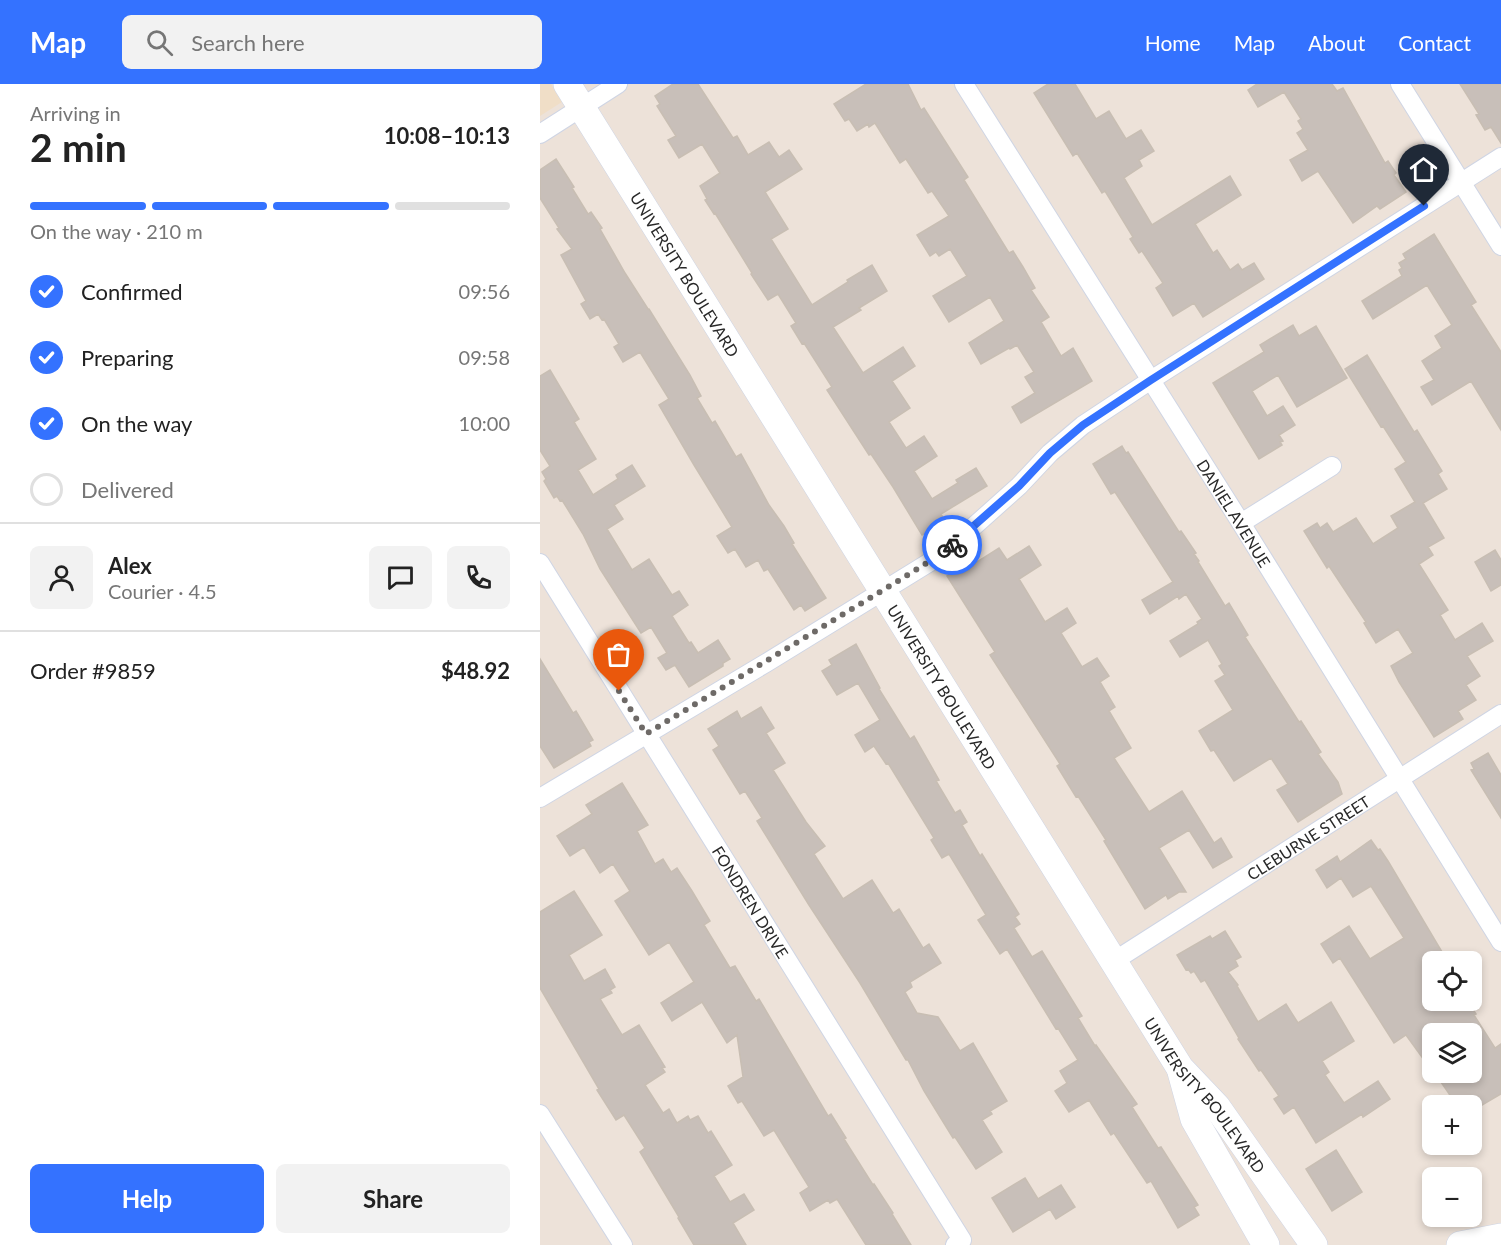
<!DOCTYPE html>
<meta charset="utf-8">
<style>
body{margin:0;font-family:Lato,sans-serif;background:#f2f2f2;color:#222;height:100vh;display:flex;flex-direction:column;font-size:22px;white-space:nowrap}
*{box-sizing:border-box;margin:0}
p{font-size:20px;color:#767676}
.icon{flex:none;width:33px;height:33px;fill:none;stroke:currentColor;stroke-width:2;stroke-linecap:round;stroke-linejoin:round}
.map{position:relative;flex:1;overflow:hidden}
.drawer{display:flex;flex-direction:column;background:#fff;width:540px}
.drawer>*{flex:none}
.controls{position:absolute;left:882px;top:867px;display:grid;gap:12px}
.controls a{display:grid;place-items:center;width:60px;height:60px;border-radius:9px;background:#fff;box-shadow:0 3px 9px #0003;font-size:30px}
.pin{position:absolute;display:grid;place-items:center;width:51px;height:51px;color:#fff;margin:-62px -26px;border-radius:50% 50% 50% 0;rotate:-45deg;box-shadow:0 0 6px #0007}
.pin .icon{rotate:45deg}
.courier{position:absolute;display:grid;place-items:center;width:60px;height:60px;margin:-30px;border:4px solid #3472ff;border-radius:50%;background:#fff;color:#222;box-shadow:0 2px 8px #0007}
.head em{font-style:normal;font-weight:700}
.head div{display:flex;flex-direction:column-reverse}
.head{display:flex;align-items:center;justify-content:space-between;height:102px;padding:0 30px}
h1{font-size:39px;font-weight:700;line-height:45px}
.bar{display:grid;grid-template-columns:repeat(4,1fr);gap:9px 6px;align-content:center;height:72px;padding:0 30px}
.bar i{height:8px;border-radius:4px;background:#e0e0e0}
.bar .current{background:#3472ff}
.bar p{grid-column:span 4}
.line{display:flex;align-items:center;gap:15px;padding:0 30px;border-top:2px solid #e0e0e0}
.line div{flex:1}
.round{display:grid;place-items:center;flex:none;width:63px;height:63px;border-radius:9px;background:#f2f2f2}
ol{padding:0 30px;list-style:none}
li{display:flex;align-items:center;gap:18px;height:66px}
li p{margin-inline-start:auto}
li .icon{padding:6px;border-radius:50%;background:#3472ff;color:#fff;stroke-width:4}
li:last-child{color:#767676}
li i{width:33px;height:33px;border:3px solid #e0e0e0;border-radius:50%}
.primary-button{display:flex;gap:12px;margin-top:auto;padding:12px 30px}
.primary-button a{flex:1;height:69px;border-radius:9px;background:#3472ff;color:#fff;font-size:24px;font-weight:700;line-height:69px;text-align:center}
.primary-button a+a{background:#f2f2f2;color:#222}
header{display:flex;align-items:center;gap:36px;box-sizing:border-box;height:84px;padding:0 30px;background:#3472ff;color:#fff}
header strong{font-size:28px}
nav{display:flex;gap:33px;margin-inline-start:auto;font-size:21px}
.search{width:420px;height:54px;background:#f2f2f2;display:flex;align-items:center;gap:15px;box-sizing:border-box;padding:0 21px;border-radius:9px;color:#767676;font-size:22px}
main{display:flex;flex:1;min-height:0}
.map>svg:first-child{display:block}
.education{fill:#f0dec7}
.building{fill:#c8bfb9;stroke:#c8beb3;stroke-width:1.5}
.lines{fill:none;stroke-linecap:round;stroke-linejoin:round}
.street-casing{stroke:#cfd5e4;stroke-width:20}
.secondary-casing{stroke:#cfd5e4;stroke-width:28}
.street{stroke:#fff;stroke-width:18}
.secondary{stroke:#fff;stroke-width:27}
.done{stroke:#6e6a67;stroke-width:6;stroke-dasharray:0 10.8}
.route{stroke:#3472ff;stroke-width:8}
.labels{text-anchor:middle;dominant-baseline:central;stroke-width:6;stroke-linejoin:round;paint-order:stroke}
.street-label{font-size:16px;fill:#292929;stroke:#fff}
</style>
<header>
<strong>Map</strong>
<div class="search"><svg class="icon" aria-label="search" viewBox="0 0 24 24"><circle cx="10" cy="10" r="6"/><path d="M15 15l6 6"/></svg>Search here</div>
<nav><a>Home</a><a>Map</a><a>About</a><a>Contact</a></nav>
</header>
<main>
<section class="drawer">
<div class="head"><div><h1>2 min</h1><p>Arriving in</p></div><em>10:08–10:13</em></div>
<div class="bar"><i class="current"></i><i class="current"></i><i class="current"></i><i></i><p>On the way · 210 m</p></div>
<ol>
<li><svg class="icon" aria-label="check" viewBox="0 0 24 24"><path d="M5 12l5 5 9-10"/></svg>Confirmed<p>09:56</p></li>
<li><svg class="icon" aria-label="check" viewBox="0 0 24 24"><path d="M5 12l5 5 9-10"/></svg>Preparing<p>09:58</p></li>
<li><svg class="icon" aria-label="check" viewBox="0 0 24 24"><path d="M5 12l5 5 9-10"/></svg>On the way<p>10:00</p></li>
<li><i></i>Delivered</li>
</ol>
<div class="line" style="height:108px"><a class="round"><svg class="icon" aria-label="person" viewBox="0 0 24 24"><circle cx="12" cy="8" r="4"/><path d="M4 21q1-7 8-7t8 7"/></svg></a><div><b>Alex</b><p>Courier · 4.5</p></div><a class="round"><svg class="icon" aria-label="chat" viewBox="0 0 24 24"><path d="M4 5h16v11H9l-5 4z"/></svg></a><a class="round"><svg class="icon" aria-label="phone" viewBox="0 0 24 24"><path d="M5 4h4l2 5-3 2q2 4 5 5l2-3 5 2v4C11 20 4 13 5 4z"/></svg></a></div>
<div class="line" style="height:78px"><div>Order #9859</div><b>$48.92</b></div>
<div class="primary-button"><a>Help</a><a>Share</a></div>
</section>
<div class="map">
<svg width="961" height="1161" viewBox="0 0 961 1161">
<rect width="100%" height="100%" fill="#ede2d9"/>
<path class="education" d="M 0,0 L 11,0 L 22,18 L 0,32 Z"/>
<path class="building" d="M 133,0 L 158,0 L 193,54 L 197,52 L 208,71 L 229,58 L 239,73 L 249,66 L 262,85 L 225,108 L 248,145 L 231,155 L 272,221 L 308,198 L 307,196 L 332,181 L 347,207 L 319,224 L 321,226 L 293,243 L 323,289 L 363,263 L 375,282 L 352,297 L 370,324 L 349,338 L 366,364 L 384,352 L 397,372 L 374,387 L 392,415 L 418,399 L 416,396 L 436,384 L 447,402 L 401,430 L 405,437 L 382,451 L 353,403 L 331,370 L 329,371 L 287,306 L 292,303 L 264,259 L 262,260 L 251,242 L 256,239 L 238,210 L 228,216 L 211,190 L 212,189 L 175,129 L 174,130 L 165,116 L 167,115 L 160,102 L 180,89 L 162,60 L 139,74 L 128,56 L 136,52 L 117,22 L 120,20 L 115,12 Z
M 326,0 L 368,0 L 381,26 L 384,24 L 428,93 L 424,96 L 469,169 L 473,167 L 483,183 L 495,204 L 491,206 L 509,233 L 501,238 L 521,272 L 533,264 L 552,297 L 481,339 L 472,323 L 495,309 L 485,293 L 494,288 L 477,261 L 470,265 L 469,264 L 441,280 L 429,259 L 464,237 L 450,213 L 409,238 L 393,212 L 427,192 L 410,165 L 399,172 L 396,168 L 390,172 L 377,151 L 409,132 L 392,107 L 388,109 L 366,75 L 360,79 L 335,39 L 329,43 L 328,40 L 317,47 L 309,35 L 305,37 L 294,20 Z
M 508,0 L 535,0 L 556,35 L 569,27 L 586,55 L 601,46 L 614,67 L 599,76 L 602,82 L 584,94 L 612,141 L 690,92 L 701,111 L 655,140 L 673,169 L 677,166 L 690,186 L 698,180 L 702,186 L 714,179 L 724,195 L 663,233 L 654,219 L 633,232 L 616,204 L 623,199 L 602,167 L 599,169 L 590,155 L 593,153 L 565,107 L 562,109 L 537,69 L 533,72 L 494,9 Z
M 717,0 L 792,0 L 797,7 L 803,4 L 845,79 L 848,77 L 856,89 L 854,91 L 866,108 L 840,125 L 837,122 L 813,139 L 778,87 L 762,97 L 750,76 L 768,66 L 757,49 L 763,45 L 758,37 L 761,35 L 744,8 L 718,23 L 708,6 Z
M 920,0 L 961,0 L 961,59 L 951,43 L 945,46 L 936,31 L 939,30 Z
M 16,75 L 34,103 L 32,104 L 48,130 L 51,128 L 62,144 L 60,145 L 85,189 L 108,225 L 109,225 L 150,291 L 161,312 L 157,314 L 172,339 L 175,337 L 196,373 L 201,370 L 229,421 L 244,442 L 254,459 L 252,460 L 286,514 L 265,527 L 261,521 L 254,526 L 228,485 L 224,487 L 218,476 L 206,483 L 195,465 L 188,469 L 177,452 L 192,443 L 154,381 L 119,321 L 129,315 L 100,268 L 83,278 L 74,263 L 79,260 L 64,235 L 62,236 L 58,230 L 50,235 L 41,220 L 46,217 L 21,171 L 32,165 L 17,145 L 19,144 L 0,114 L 0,86 Z
M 894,150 L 936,218 L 931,221 L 961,268 L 961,346 L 931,297 L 892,321 L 881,303 L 894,296 L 882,277 L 902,264 L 895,252 L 912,241 L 887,201 L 833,235 L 822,217 L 862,192 L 859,186 L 862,184 L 859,179 L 866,175 L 863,170 Z
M 753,241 L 759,252 L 776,242 L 807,294 L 757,323 L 738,291 L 712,307 L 727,332 L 743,322 L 755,341 L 739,351 L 743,357 L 740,358 L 742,361 L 719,375 L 673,299 L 724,268 L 720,261 Z
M 827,271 L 874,348 L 877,346 L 902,387 L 898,390 L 907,405 L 883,419 L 904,454 L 888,463 L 893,471 L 879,480 L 908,526 L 900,531 L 915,556 L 942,539 L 953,557 L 927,572 L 940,592 L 926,601 L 936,616 L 918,627 L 923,635 L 894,653 L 859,598 L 851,582 L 873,569 L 858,545 L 836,559 L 824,539 L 826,538 L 789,482 L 787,484 L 764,447 L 777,439 L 780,444 L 787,439 L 793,448 L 816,434 L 833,460 L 858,444 L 851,432 L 875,418 L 855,385 L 866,378 L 843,342 L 841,343 L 805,285 Z
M 10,286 L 39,335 L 34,338 L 56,375 L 38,386 L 53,411 L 78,395 L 76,391 L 92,381 L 105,402 L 74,421 L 83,435 L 67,445 L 92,486 L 109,475 L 132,511 L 139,507 L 148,521 L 132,532 L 149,559 L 151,558 L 158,569 L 178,556 L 190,575 L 183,579 L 183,582 L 149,603 L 135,581 L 126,586 L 118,574 L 127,569 L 111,543 L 101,549 L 60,485 L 43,450 L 22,416 L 20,417 L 17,412 L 14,414 L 4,397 L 6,395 L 2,388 L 10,382 L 0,366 L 0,292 Z
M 582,362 L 586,369 L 588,368 L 639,448 L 641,447 L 656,469 L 654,470 L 659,477 L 658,478 L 685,522 L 689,519 L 708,551 L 705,553 L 759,638 L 761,637 L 781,668 L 778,670 L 798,698 L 802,710 L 758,738 L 737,706 L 748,700 L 731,674 L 694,697 L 674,666 L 671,667 L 659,647 L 693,626 L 675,597 L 685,591 L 679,582 L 682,580 L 668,556 L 640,573 L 630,557 L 658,540 L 657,538 L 662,535 L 646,510 L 639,515 L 638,512 L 610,530 L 602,516 L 633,498 L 575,408 L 571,410 L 553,380 Z
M 489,462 L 501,481 L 479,495 L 505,538 L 527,524 L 536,539 L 521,549 L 542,583 L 557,574 L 569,592 L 560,598 L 575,623 L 569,627 L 591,664 L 574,674 L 609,728 L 642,707 L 674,759 L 681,754 L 692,773 L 673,784 L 649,746 L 619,764 L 646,808 L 639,808 L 628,815 L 626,811 L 605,825 L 564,757 L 566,756 L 538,712 L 536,713 L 517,682 L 520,680 L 450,571 L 455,568 L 407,492 L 424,481 L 426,485 L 459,464 L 467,476 Z
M 955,466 L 961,476 L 961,501 L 951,507 L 935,478 Z
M 316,560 L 340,604 L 339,605 L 370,655 L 374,652 L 399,696 L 396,697 L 415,729 L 420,726 L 427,738 L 422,741 L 440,772 L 442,770 L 479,830 L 475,833 L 480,840 L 474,844 L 492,873 L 502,867 L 542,932 L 538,934 L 555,962 L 556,961 L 597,1020 L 592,1023 L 618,1064 L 621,1063 L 658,1121 L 654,1123 L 659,1131 L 638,1144 L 611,1097 L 607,1099 L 574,1049 L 571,1051 L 549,1016 L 529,1028 L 515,1007 L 527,999 L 520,987 L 538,976 L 518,944 L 516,945 L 467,865 L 460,870 L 438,836 L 446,831 L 409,770 L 402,774 L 391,756 L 394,754 L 348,679 L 346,680 L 334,662 L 325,668 L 315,651 L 340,636 L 318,599 L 297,611 L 282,587 L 292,581 L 289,576 Z
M 0,575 L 33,629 L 36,627 L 53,656 L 49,658 L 51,662 L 14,684 L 0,662 Z
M 221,623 L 234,644 L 226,649 L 245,679 L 233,686 L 266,738 L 285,762 L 274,770 L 303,815 L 332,796 L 353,829 L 359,825 L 383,864 L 389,860 L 401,879 L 370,898 L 372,903 L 365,908 L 377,929 L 398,933 L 420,967 L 433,959 L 467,1017 L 450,1027 L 452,1030 L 442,1036 L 462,1068 L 436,1085 L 415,1053 L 413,1054 L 384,1007 L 368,976 L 366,976 L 320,899 L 269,821 L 217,737 L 222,734 L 205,707 L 200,710 L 173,666 L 179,662 L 168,645 L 197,627 L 201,635 Z
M 948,669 L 961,691 L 961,734 L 931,686 L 934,685 L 931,679 Z
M 82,699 L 108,741 L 97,747 L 115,780 L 123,775 L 131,788 L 137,784 L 152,807 L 170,837 L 164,841 L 190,884 L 195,882 L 216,917 L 219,915 L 288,1032 L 291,1030 L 306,1054 L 304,1055 L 333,1101 L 334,1100 L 353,1129 L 352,1130 L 371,1161 L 326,1161 L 297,1115 L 290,1119 L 288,1116 L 270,1127 L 260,1109 L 269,1103 L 234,1046 L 224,1052 L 202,1017 L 198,1019 L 188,1002 L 203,993 L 197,951 L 187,959 L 162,918 L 132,937 L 121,919 L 154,898 L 129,858 L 109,871 L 75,817 L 90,807 L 73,780 L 60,789 L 44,763 L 30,772 L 17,752 L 52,730 L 46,721 Z
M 831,756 L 838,766 L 840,765 L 848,777 L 908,878 L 892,878 L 892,916 L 927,916 L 936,930 L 934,931 L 955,964 L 961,960 L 961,1010 L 932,1027 L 932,1022 L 914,1022 L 908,1012 L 910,1011 L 894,988 L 932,988 L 932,950 L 892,950 L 892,987 L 866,951 L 854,959 L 800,874 L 793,879 L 781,860 L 809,842 L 830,875 L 864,854 L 831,802 L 813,813 L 801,794 L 787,804 L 776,786 L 797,772 L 800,778 Z
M 34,807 L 62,851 L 29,871 L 44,897 L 65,885 L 75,903 L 70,906 L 72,909 L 60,915 L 82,951 L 99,941 L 125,983 L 122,984 L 125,988 L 105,1001 L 123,1029 L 129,1025 L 137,1039 L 148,1032 L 150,1036 L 158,1032 L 168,1049 L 171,1047 L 192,1081 L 174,1092 L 190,1118 L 204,1110 L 214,1126 L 193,1139 L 206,1161 L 154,1161 L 138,1134 L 139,1133 L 100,1068 L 105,1064 L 84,1031 L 76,1036 L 57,1006 L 59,1005 L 0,904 L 0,828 Z
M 685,847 L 701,873 L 695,876 L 698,882 L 688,888 L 698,901 L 697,902 L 718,938 L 746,920 L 758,939 L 791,918 L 814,957 L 782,977 L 789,988 L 785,991 L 804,1019 L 838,997 L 850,1015 L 823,1033 L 822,1030 L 776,1059 L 754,1023 L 744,1030 L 734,1015 L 739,1012 L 721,986 L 719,987 L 698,955 L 699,954 L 665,896 L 661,898 L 654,887 L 651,889 L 648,885 L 646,886 L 637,871 L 670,852 L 672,855 Z
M 796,1066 L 822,1108 L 792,1127 L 766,1085 Z
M 485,1094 L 498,1115 L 521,1101 L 535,1123 L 516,1135 L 510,1125 L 473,1148 L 452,1114 Z"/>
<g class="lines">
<g class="street-casing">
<g id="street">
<path id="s1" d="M 424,0 L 701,439 L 961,858"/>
<path d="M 860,0 L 961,162"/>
<path d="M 0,50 L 78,0"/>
<path d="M 701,439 L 792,382"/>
<path id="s2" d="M 0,479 L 422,1156 L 415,1161"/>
<path d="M 0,714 L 226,579 L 390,478 L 423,452 L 479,402 L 510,369 L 543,341 L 611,296 L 961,73"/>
<path id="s3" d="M 574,877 L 961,630"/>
<path d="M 0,1030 L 83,1161"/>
</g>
</g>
<g class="secondary-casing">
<g id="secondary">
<path id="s4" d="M 27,0 L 640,984 L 677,1023 L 774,1161"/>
<path d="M 641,988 L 654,1035 L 726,1161"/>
<path d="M 920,1161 L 961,1153"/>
</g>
</g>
<use href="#street" class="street"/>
<use href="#secondary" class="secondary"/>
</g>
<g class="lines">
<path class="done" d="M 79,607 L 106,650 L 358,497 L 390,477 L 412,461"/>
<path class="route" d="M 412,461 L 479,402 L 510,369 L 543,341 L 611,296 L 884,122"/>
</g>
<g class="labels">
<g class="street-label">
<text stroke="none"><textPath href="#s4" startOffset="224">UNIVERSITY BOULEVARD</textPath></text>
<text stroke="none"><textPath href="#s1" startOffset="507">DANIEL AVENUE</textPath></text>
<text stroke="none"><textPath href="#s4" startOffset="710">UNIVERSITY BOULEVARD</textPath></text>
<text stroke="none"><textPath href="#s3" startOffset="230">CLEBURNE STREET</textPath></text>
<text stroke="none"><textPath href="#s2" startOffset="399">FONDREN DRIVE</textPath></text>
<text stroke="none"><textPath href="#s4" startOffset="1196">UNIVERSITY BOULEVARD</textPath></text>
</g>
</g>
</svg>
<div class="controls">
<a><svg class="icon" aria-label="locate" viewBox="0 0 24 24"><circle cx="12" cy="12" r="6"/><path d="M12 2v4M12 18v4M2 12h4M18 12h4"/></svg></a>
<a><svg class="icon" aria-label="layers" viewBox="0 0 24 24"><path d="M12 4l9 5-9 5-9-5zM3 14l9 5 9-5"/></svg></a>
<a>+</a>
<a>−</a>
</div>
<div class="pin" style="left:79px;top:607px;background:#ea580c"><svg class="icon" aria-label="bag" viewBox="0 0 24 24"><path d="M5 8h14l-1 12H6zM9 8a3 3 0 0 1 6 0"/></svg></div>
<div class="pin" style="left:884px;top:122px;background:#1f2937"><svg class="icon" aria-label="home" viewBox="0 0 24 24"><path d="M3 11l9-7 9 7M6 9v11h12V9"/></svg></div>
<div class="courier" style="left:412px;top:461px"><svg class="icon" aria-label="bike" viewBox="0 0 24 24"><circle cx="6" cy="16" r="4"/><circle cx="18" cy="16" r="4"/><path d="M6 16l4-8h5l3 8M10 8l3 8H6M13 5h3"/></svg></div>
</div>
</main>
